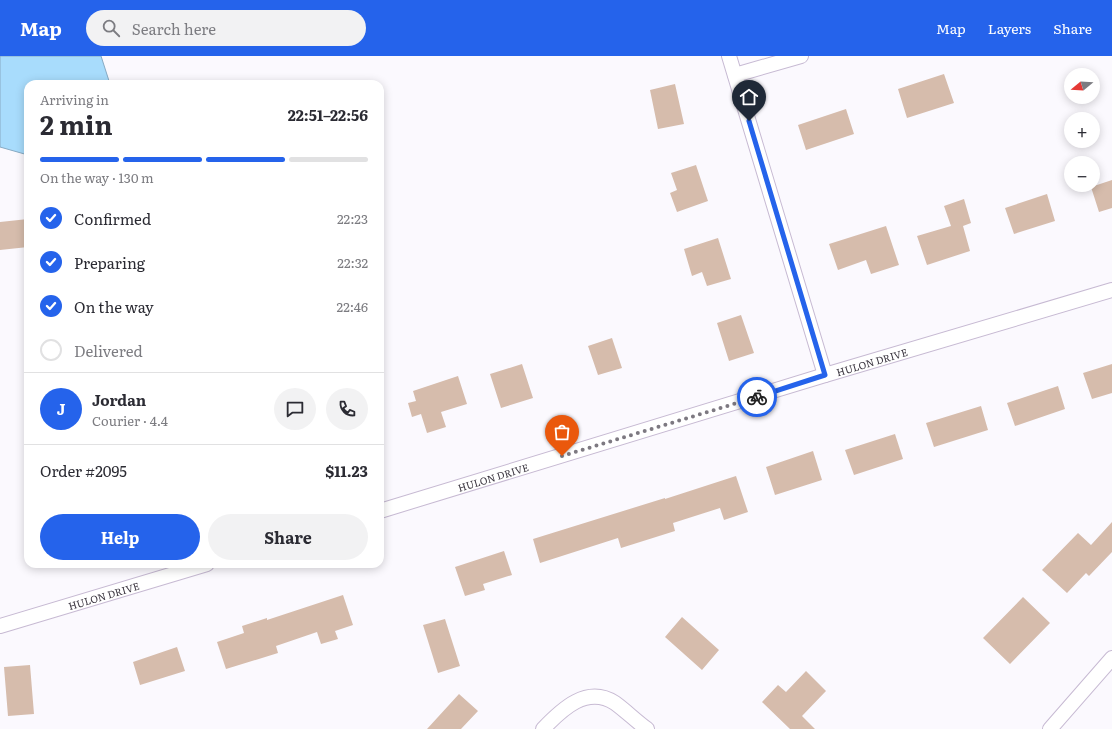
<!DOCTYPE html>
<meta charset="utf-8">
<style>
body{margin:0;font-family:Literata,serif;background:#f2f2f3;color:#2b2b33;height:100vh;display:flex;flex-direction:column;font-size:15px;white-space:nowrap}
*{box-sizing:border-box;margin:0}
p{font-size:13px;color:#7c7c81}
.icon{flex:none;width:22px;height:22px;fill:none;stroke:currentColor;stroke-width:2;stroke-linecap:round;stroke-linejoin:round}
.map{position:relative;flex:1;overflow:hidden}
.side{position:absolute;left:24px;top:24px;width:360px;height:488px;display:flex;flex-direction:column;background:#fff;border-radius:12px;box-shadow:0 2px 10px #0003}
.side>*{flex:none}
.needle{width:26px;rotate:252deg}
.fabs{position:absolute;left:1064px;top:12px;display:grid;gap:8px}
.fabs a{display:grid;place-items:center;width:36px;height:36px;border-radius:50%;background:#fff;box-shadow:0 2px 10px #0003;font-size:20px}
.pin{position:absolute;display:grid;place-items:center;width:34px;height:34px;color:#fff;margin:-41px -17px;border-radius:50% 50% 50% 0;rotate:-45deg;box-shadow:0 0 4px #0007}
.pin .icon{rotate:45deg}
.courier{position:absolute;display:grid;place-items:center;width:40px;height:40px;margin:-20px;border:3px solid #2563eb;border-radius:50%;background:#fff;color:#222;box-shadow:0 1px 5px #0007}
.summary em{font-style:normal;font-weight:700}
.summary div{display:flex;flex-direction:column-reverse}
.summary{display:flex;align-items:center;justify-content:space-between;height:68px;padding:0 16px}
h1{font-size:26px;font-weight:700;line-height:30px}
.bar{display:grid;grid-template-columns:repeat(4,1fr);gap:6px 4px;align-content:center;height:48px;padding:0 16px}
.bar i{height:5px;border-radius:3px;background:#e1e1e2}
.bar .on{background:#2563eb}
.bar p{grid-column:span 4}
.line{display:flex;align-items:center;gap:10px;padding:0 16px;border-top:1px solid #e1e1e2}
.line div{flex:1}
.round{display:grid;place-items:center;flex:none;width:42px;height:42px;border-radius:21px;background:#f2f2f3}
ol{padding:0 16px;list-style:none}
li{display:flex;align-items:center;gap:12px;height:44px}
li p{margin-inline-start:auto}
li .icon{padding:4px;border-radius:50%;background:#2563eb;color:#fff;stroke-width:4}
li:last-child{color:#7c7c81}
li i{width:22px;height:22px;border:2px solid #e1e1e2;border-radius:50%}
.button{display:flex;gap:8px;margin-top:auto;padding:8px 16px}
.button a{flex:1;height:46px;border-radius:24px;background:#2563eb;color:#fff;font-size:16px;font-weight:700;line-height:46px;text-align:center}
.button a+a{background:#f2f2f3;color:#2b2b33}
header{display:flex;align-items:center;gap:24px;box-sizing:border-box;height:56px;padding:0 20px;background:#2563eb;color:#fff}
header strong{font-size:19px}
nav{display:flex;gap:22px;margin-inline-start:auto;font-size:14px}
.search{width:280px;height:36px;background:#f2f2f3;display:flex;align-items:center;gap:10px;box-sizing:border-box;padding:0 14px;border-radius:22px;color:#7c7c81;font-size:15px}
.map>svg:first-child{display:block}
.water{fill:#a8dcfc;stroke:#87aac3}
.building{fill:#d6bcac}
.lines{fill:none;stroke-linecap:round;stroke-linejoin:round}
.minor-casing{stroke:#c7bad3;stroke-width:16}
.minor{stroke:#fff;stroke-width:14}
.done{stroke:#7d7981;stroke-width:4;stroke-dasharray:0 7.2}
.route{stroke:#2563eb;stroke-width:5}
.labels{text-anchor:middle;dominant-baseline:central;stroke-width:3;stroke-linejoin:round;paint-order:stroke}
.street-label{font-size:10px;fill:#39343e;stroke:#fff}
</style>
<header>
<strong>Map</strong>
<div class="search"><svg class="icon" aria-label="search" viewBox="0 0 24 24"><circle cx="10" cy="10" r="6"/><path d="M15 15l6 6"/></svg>Search here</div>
<nav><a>Map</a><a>Layers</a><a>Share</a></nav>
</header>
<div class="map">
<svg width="1112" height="673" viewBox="0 0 1112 673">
<rect width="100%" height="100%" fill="#fbf9fe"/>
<path class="water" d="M 0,0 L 101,0 L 110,28 L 28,28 L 28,99 L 0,91 Z"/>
<path class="building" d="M 944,18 L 954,47 L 907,62 L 898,33 Z
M 675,28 L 684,68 L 658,73 L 650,34 Z
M 846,53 L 854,78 L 806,94 L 798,69 Z
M 696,109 L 708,145 L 677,156 L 670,137 L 677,134 L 671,117 Z
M 1112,124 L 1112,152 L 1099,156 L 1091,131 Z
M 1047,138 L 1055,165 L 1014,178 L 1005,152 Z
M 964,143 L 971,167 L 963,170 L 970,195 L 927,209 L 917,180 L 951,170 L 944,150 Z
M 28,163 L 28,191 L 0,194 L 0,166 Z
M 886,170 L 899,209 L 871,218 L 866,204 L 838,214 L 829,188 Z
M 718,182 L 731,223 L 707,230 L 702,216 L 692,220 L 684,193 Z
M 741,259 L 754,297 L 729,305 L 717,267 Z
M 612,282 L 622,312 L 598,319 L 588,290 Z
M 522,308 L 533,342 L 501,352 L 490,318 Z
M 1112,308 L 1112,337 L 1092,343 L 1083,317 Z
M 458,320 L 467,348 L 441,356 L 446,371 L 427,377 L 421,358 L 412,361 L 408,347 L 416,345 L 413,335 Z
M 1058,330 L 1065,353 L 1015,370 L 1007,347 Z
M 981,350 L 988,374 L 934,391 L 926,367 Z
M 895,378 L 903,403 L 854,419 L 845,394 Z
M 813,395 L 822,424 L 775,439 L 766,411 Z
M 736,420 L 748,456 L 724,464 L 720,452 L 673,467 L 675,475 L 621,492 L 618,482 L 540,507 L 533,483 L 665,442 L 665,443 Z
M 1112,466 L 1112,496 L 1089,520 L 1086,517 L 1067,537 L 1042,514 L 1078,477 L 1091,489 Z
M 504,495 L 512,519 L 483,528 L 485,534 L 465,540 L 455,511 Z
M 343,539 L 353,569 L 335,575 L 338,583 L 321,588 L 317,576 L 276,590 L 278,597 L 226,613 L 217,586 L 244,577 L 242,570 L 267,562 L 267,564 Z
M 1023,541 L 1050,567 L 1010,608 L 983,582 Z
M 682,561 L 719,594 L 702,614 L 665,581 Z
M 445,563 L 460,610 L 438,617 L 423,569 Z
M 177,591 L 185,615 L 140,629 L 133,606 Z
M 30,609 L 34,658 L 8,660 L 4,611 Z
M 806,615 L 826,635 L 802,660 L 815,673 L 790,673 L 762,646 L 778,629 L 786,636 Z
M 459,638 L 478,655 L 461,673 L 427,673 Z"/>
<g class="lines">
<g class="minor-casing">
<g id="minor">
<path d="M 729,0 L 825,319"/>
<path d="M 735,19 L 801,0"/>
<path id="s1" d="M 380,455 L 825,319 L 1112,234"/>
<path id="s2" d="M 0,570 L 207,508"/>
<path d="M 543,673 C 562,653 587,629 615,647 C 626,655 636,665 647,673"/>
<path d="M 1050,673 L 1112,602"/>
</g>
</g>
<use href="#minor" class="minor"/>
</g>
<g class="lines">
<path class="done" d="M 562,400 L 757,341"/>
<path class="route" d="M 749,65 L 825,319 L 757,341"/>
</g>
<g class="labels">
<g class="street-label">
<text stroke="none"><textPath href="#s1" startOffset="514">HULON DRIVE</textPath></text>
<text stroke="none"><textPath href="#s1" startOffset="118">HULON DRIVE</textPath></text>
<text stroke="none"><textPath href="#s2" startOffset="108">HULON DRIVE</textPath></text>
</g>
</g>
</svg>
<div class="fabs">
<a><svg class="needle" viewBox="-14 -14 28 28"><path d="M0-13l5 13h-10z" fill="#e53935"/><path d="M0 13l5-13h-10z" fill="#7c7c81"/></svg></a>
<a>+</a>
<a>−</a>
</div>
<div class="pin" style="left:562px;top:400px;background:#ea580c"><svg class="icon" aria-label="bag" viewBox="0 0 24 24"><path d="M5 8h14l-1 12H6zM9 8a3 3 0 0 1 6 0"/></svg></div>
<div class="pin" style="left:749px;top:65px;background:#1f2937"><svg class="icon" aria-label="home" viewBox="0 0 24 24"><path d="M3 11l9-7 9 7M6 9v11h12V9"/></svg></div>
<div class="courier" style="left:757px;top:341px"><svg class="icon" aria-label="bike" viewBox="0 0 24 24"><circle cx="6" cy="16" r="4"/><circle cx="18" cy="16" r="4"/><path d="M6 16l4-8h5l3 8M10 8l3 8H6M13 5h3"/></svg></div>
<section class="side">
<div class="summary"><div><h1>2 min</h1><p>Arriving in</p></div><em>22:51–22:56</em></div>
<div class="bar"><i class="on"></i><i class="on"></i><i class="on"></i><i></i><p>On the way · 130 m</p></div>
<ol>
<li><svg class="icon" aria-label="check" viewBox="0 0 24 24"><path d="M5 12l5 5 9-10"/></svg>Confirmed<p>22:23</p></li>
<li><svg class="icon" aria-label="check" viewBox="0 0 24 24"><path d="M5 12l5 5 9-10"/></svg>Preparing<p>22:32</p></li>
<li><svg class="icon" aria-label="check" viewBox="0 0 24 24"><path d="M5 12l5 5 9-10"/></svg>On the way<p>22:46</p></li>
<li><i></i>Delivered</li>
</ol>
<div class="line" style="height:72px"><b class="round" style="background:#2563eb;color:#fff">J</b><div><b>Jordan</b><p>Courier · 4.4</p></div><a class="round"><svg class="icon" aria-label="chat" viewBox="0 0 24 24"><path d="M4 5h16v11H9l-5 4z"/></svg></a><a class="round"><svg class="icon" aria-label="phone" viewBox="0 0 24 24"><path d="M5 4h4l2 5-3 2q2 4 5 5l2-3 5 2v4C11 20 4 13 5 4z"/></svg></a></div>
<div class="line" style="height:52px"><div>Order #2095</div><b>$11.23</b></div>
<div class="button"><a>Help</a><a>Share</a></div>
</section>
</div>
